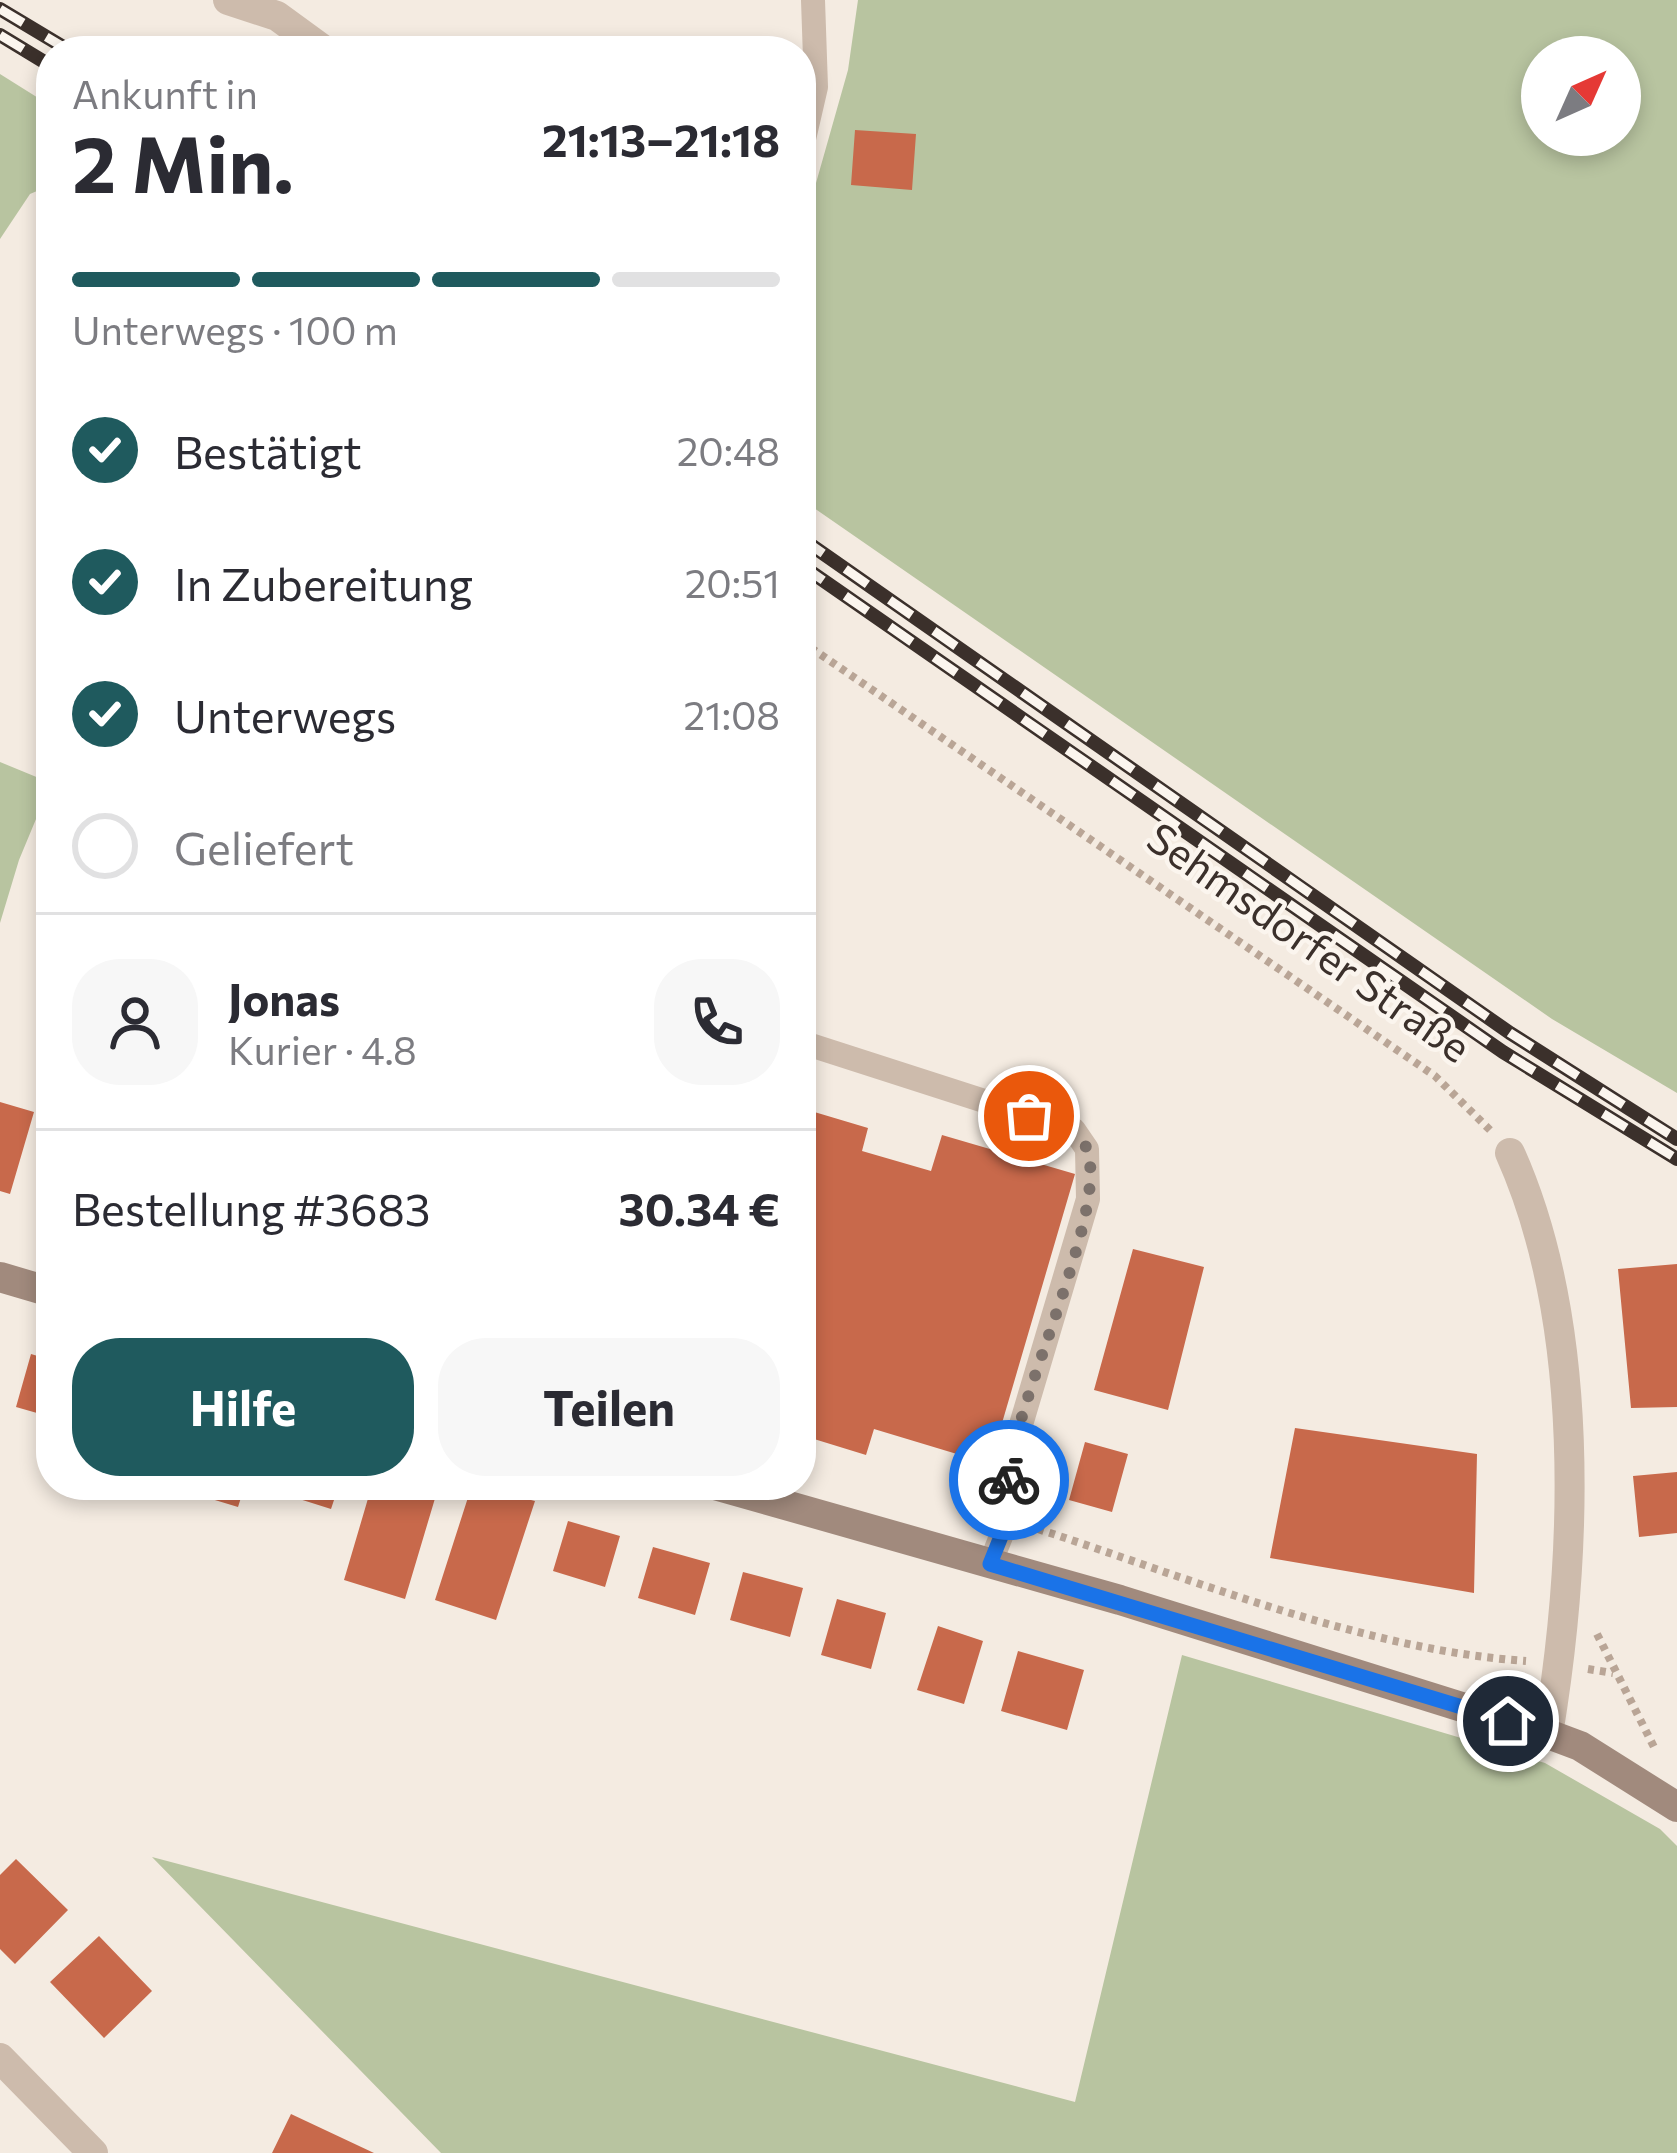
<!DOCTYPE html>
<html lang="de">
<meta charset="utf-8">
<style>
body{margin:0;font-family:Commissioner,sans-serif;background:#f7f7f7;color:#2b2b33;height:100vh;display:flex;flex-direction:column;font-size:45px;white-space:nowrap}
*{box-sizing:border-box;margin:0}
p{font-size:39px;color:#7c7c81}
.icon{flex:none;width:66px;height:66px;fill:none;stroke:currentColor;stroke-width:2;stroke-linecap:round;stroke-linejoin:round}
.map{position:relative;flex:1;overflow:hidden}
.details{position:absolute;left:36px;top:36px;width:780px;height:1464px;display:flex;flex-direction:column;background:#fff;border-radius:48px;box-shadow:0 6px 18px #0003}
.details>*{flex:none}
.needle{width:78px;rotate:45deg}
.buttons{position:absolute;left:1521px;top:36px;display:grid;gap:24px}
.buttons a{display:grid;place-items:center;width:120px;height:120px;border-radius:50%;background:#fff;box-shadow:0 6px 18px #0003;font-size:60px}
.pin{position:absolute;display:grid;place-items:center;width:102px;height:102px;color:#fff;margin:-51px;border:6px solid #fff;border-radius:50%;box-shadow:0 3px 12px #0007}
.courier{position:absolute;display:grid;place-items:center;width:120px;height:120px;margin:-60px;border:9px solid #1a73e8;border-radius:50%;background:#fff;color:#222;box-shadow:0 3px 15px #0007}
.overview em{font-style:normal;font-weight:700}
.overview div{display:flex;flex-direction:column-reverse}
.overview{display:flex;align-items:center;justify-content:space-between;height:204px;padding:0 36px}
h1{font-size:78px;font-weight:700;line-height:90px}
.bar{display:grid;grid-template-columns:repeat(4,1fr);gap:18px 12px;align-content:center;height:144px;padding:0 36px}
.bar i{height:15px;border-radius:9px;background:#e1e1e2}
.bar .current{background:#1f5a5e}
.bar p{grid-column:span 4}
.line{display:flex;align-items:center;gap:30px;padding:0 36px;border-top:3px solid #e1e1e2}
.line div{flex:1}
.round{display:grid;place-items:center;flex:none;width:126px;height:126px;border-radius:48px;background:#f7f7f7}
ol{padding:0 36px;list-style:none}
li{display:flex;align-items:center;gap:36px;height:132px}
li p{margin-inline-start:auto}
li .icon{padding:12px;border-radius:50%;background:#1f5a5e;color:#fff;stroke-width:4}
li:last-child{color:#7c7c81}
li i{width:66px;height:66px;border:6px solid #e1e1e2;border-radius:50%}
.action{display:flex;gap:24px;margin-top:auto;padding:24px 36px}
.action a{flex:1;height:138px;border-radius:48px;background:#1f5a5e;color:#fff;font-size:48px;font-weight:700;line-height:138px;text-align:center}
.action a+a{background:#f7f7f7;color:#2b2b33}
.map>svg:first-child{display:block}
.green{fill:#b8c4a0;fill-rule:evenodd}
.building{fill:#c8694b}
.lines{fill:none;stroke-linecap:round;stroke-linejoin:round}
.path{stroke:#b9a596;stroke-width:8;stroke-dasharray:6 6;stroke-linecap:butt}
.lane{stroke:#cdbbac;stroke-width:24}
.street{stroke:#cdbbac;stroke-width:30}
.secondary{stroke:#a18a7d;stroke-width:30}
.rail-casing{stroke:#3b302b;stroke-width:14}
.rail{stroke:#fbf5ee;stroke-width:9;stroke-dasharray:27;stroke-linecap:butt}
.done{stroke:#7c716b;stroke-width:12;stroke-dasharray:0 21.6}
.route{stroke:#1a73e8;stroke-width:15}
.labels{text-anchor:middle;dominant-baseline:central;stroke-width:9;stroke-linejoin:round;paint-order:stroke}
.street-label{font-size:42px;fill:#3b302b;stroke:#fbf5ee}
</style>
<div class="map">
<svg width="1677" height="2153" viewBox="0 0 1677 2153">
<rect width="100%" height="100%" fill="#f4ebe1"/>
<path class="green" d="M 858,0 L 1677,0 L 1677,1093 L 1552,1019 L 801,499 L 801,236 L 848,70 ZM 1542,57 L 1620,57 L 1620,135 L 1542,135 Z
M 0,74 L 51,106 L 51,185 L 30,194 L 0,239 Z
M 0,762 L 51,783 L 19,860 L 0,923 Z
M 1182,1655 L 1545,1763 L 1660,1829 L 1677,1846 L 1677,2153 L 441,2153 L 152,1857 L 1075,2102 Z"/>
<path class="building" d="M 855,130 L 916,134 L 912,190 L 851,185 Z
M 0,1102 L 34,1112 L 10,1194 L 0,1191 Z
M 801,1108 L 868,1128 L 862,1151 L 931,1171 L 942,1135 L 1075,1174 L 990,1464 L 874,1429 L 866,1455 L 801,1435 Z
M 1133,1249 L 1204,1267 L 1168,1410 L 1094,1390 Z
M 1677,1264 L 1677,1407 L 1631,1408 L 1618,1269 Z
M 31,1354 L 51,1360 L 51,1417 L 16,1407 Z
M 1295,1428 L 1477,1454 L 1474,1593 L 1270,1558 Z
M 1085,1442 L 1128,1454 L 1112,1512 L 1069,1500 Z
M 1677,1472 L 1677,1533 L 1639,1537 L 1633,1476 Z
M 187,1485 L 245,1485 L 238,1507 L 185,1491 Z
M 276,1485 L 339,1485 L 331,1509 L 274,1491 Z
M 372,1485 L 439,1485 L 405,1599 L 344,1580 Z
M 472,1485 L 535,1501 L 496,1620 L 435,1600 Z
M 568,1521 L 620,1536 L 605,1587 L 553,1571 Z
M 653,1547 L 710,1563 L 695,1615 L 638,1598 Z
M 743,1572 L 803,1588 L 790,1637 L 730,1620 Z
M 837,1599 L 886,1613 L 871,1669 L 821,1655 Z
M 938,1626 L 983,1641 L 964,1704 L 917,1690 Z
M 1018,1651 L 1084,1670 L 1067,1730 L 1001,1711 Z
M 16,1859 L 68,1910 L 15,1964 L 0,1949 L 0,1875 Z
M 99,1936 L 152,1991 L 104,2038 L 50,1982 Z
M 291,2114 L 374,2153 L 272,2153 Z"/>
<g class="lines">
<path class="path" d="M 801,641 L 1435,1076 L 1490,1130
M 1038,1529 C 1192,1579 1364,1650 1526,1661
M 1597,1634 L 1655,1749
M 1588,1669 L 1613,1673"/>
<path class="lane" d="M 801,152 L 816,87 L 813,0
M 801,1042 L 1074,1130 L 1087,1149 L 1088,1199 L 1009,1465 L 1008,1519 L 990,1564"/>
<path class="street" d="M 228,0 L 277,16 L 325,51
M 1510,1153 C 1586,1323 1578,1553 1548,1734
M 0,2058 L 93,2153"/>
<path class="secondary" d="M 0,1277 L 51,1292
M 715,1485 L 1120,1600 L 1548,1734 L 1580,1746 L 1677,1807"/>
<g class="rail-casing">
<path id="rail" d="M 0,9 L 70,51
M 0,35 L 51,66
M 801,538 L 1510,1033 L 1677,1139
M 801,565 L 1503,1052 L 1677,1159"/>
</g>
<use href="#rail" class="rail"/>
</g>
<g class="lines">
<path class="done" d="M 1009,1480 C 1011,1404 1115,1202 1085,1145 C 1074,1125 1049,1122 1029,1116"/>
<path class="route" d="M 1009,1480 L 1008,1519 L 990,1564 L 1508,1721"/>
</g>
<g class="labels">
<g class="street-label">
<text transform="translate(1310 941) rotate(35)">Sehmsdorfer Straße</text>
</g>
</g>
</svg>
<div class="buttons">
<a><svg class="needle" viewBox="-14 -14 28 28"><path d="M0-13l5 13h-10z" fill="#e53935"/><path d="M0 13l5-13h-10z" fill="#7c7c81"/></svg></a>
</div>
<div class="pin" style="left:1029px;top:1116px;background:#ea580c"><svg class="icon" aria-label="bag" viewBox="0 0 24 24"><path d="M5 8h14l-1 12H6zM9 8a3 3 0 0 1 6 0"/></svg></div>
<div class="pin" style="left:1508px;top:1721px;background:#1f2937"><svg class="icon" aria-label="home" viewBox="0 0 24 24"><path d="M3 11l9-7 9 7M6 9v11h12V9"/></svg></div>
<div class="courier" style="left:1009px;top:1480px"><svg class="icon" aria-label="bike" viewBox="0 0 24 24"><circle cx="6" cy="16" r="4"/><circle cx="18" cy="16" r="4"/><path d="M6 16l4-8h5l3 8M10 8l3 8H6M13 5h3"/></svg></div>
<section class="details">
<div class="overview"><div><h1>2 Min.</h1><p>Ankunft in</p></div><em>21:13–21:18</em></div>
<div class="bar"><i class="current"></i><i class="current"></i><i class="current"></i><i></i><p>Unterwegs · 100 m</p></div>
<ol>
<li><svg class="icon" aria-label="check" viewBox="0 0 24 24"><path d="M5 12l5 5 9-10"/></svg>Bestätigt<p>20:48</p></li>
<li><svg class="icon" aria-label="check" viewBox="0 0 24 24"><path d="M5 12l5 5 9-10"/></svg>In Zubereitung<p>20:51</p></li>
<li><svg class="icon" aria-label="check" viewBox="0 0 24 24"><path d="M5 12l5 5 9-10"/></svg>Unterwegs<p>21:08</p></li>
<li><i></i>Geliefert</li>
</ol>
<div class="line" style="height:216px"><a class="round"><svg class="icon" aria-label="person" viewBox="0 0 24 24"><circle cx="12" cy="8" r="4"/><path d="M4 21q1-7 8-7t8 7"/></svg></a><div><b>Jonas</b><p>Kurier · 4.8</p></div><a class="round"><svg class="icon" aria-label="phone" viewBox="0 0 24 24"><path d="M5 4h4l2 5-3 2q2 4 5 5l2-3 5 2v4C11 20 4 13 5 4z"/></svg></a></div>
<div class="line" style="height:156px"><div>Bestellung #3683</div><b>30.34 €</b></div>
<div class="action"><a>Hilfe</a><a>Teilen</a></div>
</section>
</div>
